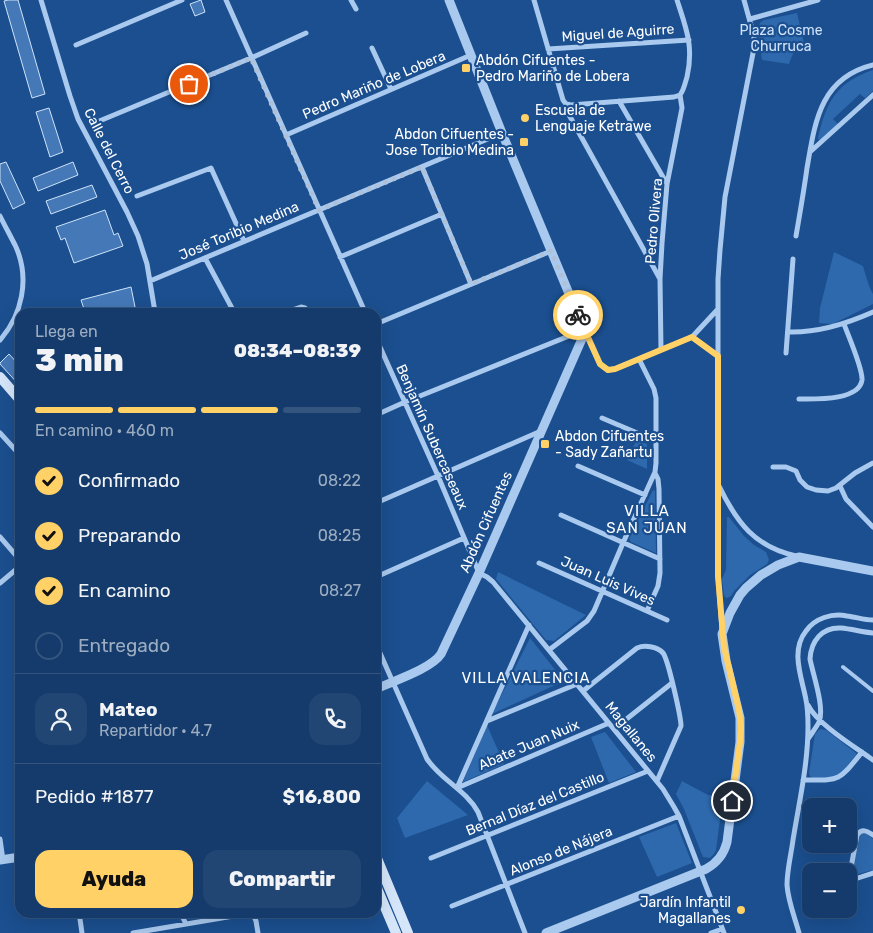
<!DOCTYPE html>
<html lang="es">
<meta charset="utf-8">
<style>
body{margin:0;font-family:Rubik,sans-serif;background:#214673;color:#f1f3f6;height:100vh;display:flex;flex-direction:column;font-size:19px;white-space:nowrap}
*{box-sizing:border-box;margin:0}
p{font-size:16px;color:#9dadc1}
.icon{flex:none;width:28px;height:28px;fill:none;stroke:currentColor;stroke-width:2;stroke-linecap:round;stroke-linejoin:round}
.map{position:relative;flex:1;overflow:hidden}
.details{position:absolute;left:15px;top:308px;width:366px;height:610px;display:flex;flex-direction:column;background:#143b6b;border-radius:15px;box-shadow:0 5px 20px #0002,0 0 0 1px #33557e}
.details>*{flex:none}
.fabs{position:absolute;left:802px;top:798px;display:grid;gap:10px}
.fabs a{display:grid;place-items:center;width:55px;height:55px;border-radius:10px;background:#143b6b;box-shadow:0 5px 20px #0002,0 0 0 1px #33557e;font-size:25px}
.pin{position:absolute;display:grid;place-items:center;width:42px;height:42px;color:#fff;margin:-21px;border:2px solid #fff;border-radius:50%;box-shadow:0 1px 5px #0007}
.courier{position:absolute;display:grid;place-items:center;width:50px;height:50px;margin:-25px;border:4px solid #ffd166;border-radius:50%;background:#fff;color:#222;box-shadow:0 1px 6px #0007}
.head em{font-style:normal;font-weight:800}
.head div{display:flex;flex-direction:column-reverse}
.head{display:flex;align-items:center;justify-content:space-between;height:85px;padding:0 20px}
h1{font-size:32px;font-weight:800;line-height:38px}
.bar{display:grid;grid-template-columns:repeat(4,1fr);gap:8px 5px;align-content:center;height:60px;padding:0 20px}
.bar i{height:6px;border-radius:4px;background:#33557e}
.bar .on{background:#ffd166}
.bar p{grid-column:span 4}
.line{display:flex;align-items:center;gap:12px;padding:0 20px;border-top:1px solid #33557e}
.line div{flex:1}
.round{display:grid;place-items:center;flex:none;width:52px;height:52px;border-radius:15px;background:#214673}
ol{padding:0 20px;list-style:none}
li{display:flex;align-items:center;gap:15px;height:55px}
li p{margin-inline-start:auto}
li .icon{padding:5px;border-radius:50%;background:#ffd166;color:#111;stroke-width:4}
li:last-child{color:#9dadc1}
li i{width:28px;height:28px;border:2px solid #33557e;border-radius:50%}
.primary-button{display:flex;gap:10px;margin-top:auto;padding:10px 20px}
.primary-button a{flex:1;height:58px;border-radius:15px;background:#ffd166;color:#111;font-size:20px;font-weight:800;line-height:58px;text-align:center}
.primary-button a+a{background:#214673;color:#f1f3f6}
.map>svg:first-child{display:block}
.green{fill:#2e69ad}
.building{fill:#4478b7;stroke:#cfe3fa}
.lines{fill:none;stroke-linecap:round;stroke-linejoin:round}
.service{stroke:#a9c9ee;stroke-width:4}
.minor{stroke:#a9c9ee;stroke-width:5}
.tertiary{stroke:#a9c9ee;stroke-width:9}
.secondary{stroke:#d6e6fa;stroke-width:10}
.done{stroke:#afc1d8;stroke-width:5;stroke-dasharray:0 9}
.route{stroke:#ffd166;stroke-width:6}
.poi-dot{fill:#ffd166;stroke:#1b4f8f;stroke-width:2}
.labels{text-anchor:middle;dominant-baseline:central;stroke-width:4.5;stroke-linejoin:round;paint-order:stroke}
.park-label{font-size:14px;fill:#cfe3fa;stroke:#1b4f8f}
.street-label{font-size:14px;fill:#fff;stroke:#1b4f8f}
.poi-label{font-size:14px;fill:#fff;stroke:#1b4f8f;text-anchor:start}
.neighbourhood-label{font-size:15px;letter-spacing:1px;fill:#fff;stroke:#1b4f8f}
</style>
<div class="map">
<svg width="873" height="933" viewBox="0 0 873 933">
<rect width="100%" height="100%" fill="#1b4f8f"/>
<path class="green" d="M 797,13 L 804,43 C 795,48 792,55 789,64 L 762,60 C 761,53 758,31 759,26 C 760,22 761,22 764,20 Z
M 873,70 L 873,91 L 865,98 L 860,94 L 833,119 L 838,124 L 820,140 L 818,139 L 818,138 C 826,102 837,82 873,70 Z
M 834,252 L 863,266 L 869,286 L 873,294 L 873,304 L 833,324 L 819,323 L 820,308 Z
M 636,441 L 647,444 L 647,469 L 627,460 Z
M 653,490 L 655,491 L 656,553 L 631,542 L 629,539 Z
M 727,517 L 729,517 L 744,536 L 754,545 L 766,552 L 769,560 L 767,564 L 750,575 L 735,590 L 731,596 L 727,598 L 725,597 L 724,595 L 722,579 L 726,570 Z
M 498,572 L 586,615 L 554,641 L 546,640 L 496,579 Z
M 530,638 L 564,681 L 492,714 Z
M 487,725 L 504,764 L 463,782 Z
M 820,729 L 826,730 L 856,753 L 856,755 L 842,773 L 832,778 L 812,778 L 810,776 L 809,773 L 815,734 Z
M 605,732 L 636,772 L 609,783 L 591,737 Z
M 427,781 L 468,815 L 405,838 L 397,818 Z
M 682,781 L 708,795 L 723,796 L 716,850 L 714,854 L 710,858 L 703,857 L 684,809 L 676,794 Z
M 676,823 L 692,863 L 657,877 L 639,837 Z
M 864,833 L 867,834 L 873,839 L 873,870 L 854,875 L 852,874 L 858,837 L 860,834 Z"/>
<path class="building" d="M 8,0 L 18,0 L 45,94 L 32,98 L 4,1 Z
M 201,0 L 205,12 L 195,16 L 190,4 Z
M 49,108 L 63,152 L 50,157 L 36,112 Z
M 6,162 L 25,203 L 13,209 L 0,181 L 0,164 Z
M 73,162 L 78,175 L 38,191 L 33,178 Z
M 92,185 L 97,197 L 51,214 L 46,201 Z
M 105,210 L 114,235 L 118,233 L 123,246 L 74,263 L 65,238 L 61,240 L 56,227 Z
M 131,287 L 136,312 L 102,312 L 102,309 L 85,312 L 81,300 Z
M 9,354 L 20,366 L 20,386 L 0,364 L 0,363 Z"/>
<g class="lines">
<path class="service" d="M 843,667 L 873,691"/>
<path class="minor" d="M 41,0 L 70,96 L 78,119 L 127,212 L 138,236 L 147,264 L 155,312
M 226,0 L 365,312
M 351,0 L 356,9
M 534,0 L 563,100 L 566,104 L 568,113 L 660,279
M 677,0 C 686,28 694,46 687,77 C 685,83 684,90 680,95
M 750,19 L 818,0
M 76,45 L 182,0
M 372,48 L 391,89
M 548,49 L 689,40
M 619,101 L 667,184
M 566,104 L 571,105 L 674,97 L 680,95
M 97,122 L 251,58 L 306,33
M 286,135 L 471,55
M 810,152 L 873,95
M 422,167 L 471,284
M 137,196 L 211,168 L 244,241
M 0,216 C 5,226 11,237 16,247 C 30,279 22,315 0,340
M 796,236 C 800,213 804,190 807,168 C 815,122 820,78 873,65
M 340,257 L 442,214
M 205,258 L 234,312
M 150,281 L 502,133
M 286,312 L 301,307 L 305,308 L 308,312
M 376,324 L 551,251
M 788,332 C 818,333 846,324 873,312
M 692,337 L 718,356
M 376,338 L 438,476 L 479,573 L 487,577 L 493,582 L 663,789 L 674,807 L 679,816 L 724,933
M 661,350 L 660,279 L 662,243 L 667,184 L 682,108 L 680,95
M 786,353 L 793,259
M 799,399 C 815,399 859,401 862,380 C 863,369 848,335 844,324
M 376,415 L 405,402 L 574,334 L 585,332 L 600,364 L 608,370 L 615,369 L 692,337 L 718,309
M 602,418 L 656,441
M 0,433 L 20,455
M 578,466 L 645,495
M 773,467 L 786,467 L 796,471 L 800,480 L 807,487 L 816,490 L 828,491 L 836,488 L 855,473 L 873,463
M 719,486 C 737,523 755,547 796,556
M 840,486 L 846,499 L 873,527
M 376,503 L 541,431
M 561,515 L 660,559
M 0,537 L 20,560
M 539,563 L 667,620
M 376,577 L 464,538
M 0,583 L 19,567 L 20,564
M 647,611 L 658,586 L 660,573 L 659,489 L 658,479 L 655,473
M 722,630 L 718,576 L 718,279 L 720,250 L 725,197 L 754,48 L 754,36 L 744,0
M 376,644 L 427,759 C 441,780 466,790 478,812 L 525,933
M 549,650 L 587,621 L 594,611 L 623,543 L 655,472 L 656,463 L 656,398 L 654,389 L 639,359
M 583,691 L 637,648 C 644,645 657,646 663,653 C 668,659 681,717 681,726 L 657,781
M 808,705 C 817,724 855,747 873,760
M 487,721 L 577,684
M 614,729 L 672,683
M 808,739 C 811,734 816,728 819,722 C 825,708 813,675 810,659 C 811,641 822,627 841,628 C 852,629 862,632 873,633
M 803,780 C 841,780 838,782 862,752
M 457,788 L 529,625
M 457,788 L 609,723
M 873,835 C 867,831 862,828 857,835 L 850,873 L 852,877 L 858,878 L 873,873
M 0,839 L 3,860
M 431,858 L 648,771
M 452,906 L 679,816
M 79,912 L 82,933
M 180,912 L 186,924
M 252,912 L 256,921 L 258,933
M 133,933 L 258,912
M 711,933 L 722,929
M 799,933 C 795,918 788,901 787,885 C 787,870 791,855 793,840 C 799,803 808,764 808,727 C 808,718 808,709 806,700 C 802,678 790,651 806,631 C 815,618 832,613 847,616 C 856,617 864,620 873,620"/>
<path class="tertiary" d="M 376,689 C 393,681 431,669 441,654 L 479,573 L 585,332 L 502,133 L 449,0
M 0,860 L 20,857
M 546,933 L 706,869 C 717,863 724,854 727,842 L 740,742 L 740,718 L 726,661 L 722,634 L 730,613 L 740,595 L 746,588 L 761,575 L 778,565 L 799,557 L 873,571"/>
<path class="secondary" d="M 0,377 L 20,400
M 376,856 L 408,933
M 376,886 L 396,933"/>
</g>
<g class="lines">
<path class="done" d="M 189,84 L 251,58 L 319,210 L 422,167 L 471,284 L 551,251 L 578,315"/>
<path class="route" d="M 578,315 L 600,364 L 608,370 L 615,369 L 692,337 L 718,356 L 718,576 L 724,647 L 739,710 L 741,727 L 740,742 L 732,801"/>
</g>
<g class="poi-dot">
<rect x="461" y="63" width="10" height="10" rx="2.5"/>
<circle cx="525" cy="118" r="5"/>
<rect x="519" y="137" width="10" height="10" rx="2.5"/>
<rect x="540" y="439" width="10" height="10" rx="2.5"/>
<circle cx="741" cy="910" r="5"/>
</g>
<g class="labels">
<g class="park-label">
<text x="781" y="30">Plaza Cosme<tspan x="781" dy="16">Churruca</tspan></text>
</g>
<g class="street-label">
<text transform="translate(618 33) rotate(-4)">Miguel de Aguirre</text>
<text transform="translate(374 85) rotate(-23)">Pedro Mariño de Lobera</text>
<text transform="translate(109 151) rotate(63)">Calle del Cerro</text>
<text transform="translate(654 221) rotate(-85)">Pedro Olivera</text>
<text transform="translate(239 231) rotate(-23)">José Toribio Medina</text>
<text transform="translate(432 437) rotate(66)">Benjamín Subercaseaux</text>
<text transform="translate(486 522) rotate(-66)">Abdón Cifuentes</text>
<text transform="translate(608 581) rotate(24)">Juan Luis Vives</text>
<text transform="translate(631 732) rotate(51)">Magallanes</text>
<text transform="translate(529 745) rotate(-23)">Abate Juan Nuix</text>
<text transform="translate(535 804) rotate(-22)">Bernal Díaz del Castillo</text>
<text transform="translate(561 851) rotate(-22)">Alonso de Nájera</text>
</g>
<g class="poi-label">
<text x="476" y="60">Abdón Cifuentes -<tspan x="476" dy="16">Pedro Mariño de Lobera</tspan></text>
<text x="535" y="110">Escuela de<tspan x="535" dy="16">Lenguaje Ketrawe</tspan></text>
<text x="514" y="134" text-anchor="end">Abdon Cifuentes -<tspan x="514" dy="16">Jose Toribio Medina</tspan></text>
<text x="555" y="436">Abdon Cifuentes<tspan x="555" dy="16">- Sady Zañartu</tspan></text>
<text x="731" y="902" text-anchor="end">Jardín Infantil<tspan x="731" dy="16">Magallanes</tspan></text>
</g>
<g class="neighbourhood-label">
<text x="647" y="511">VILLA<tspan x="647" dy="17">SAN JUAN</tspan></text>
<text x="526" y="678">VILLA VALENCIA</text>
</g>
</g>
</svg>
<div class="fabs">
<a>+</a>
<a>−</a>
</div>
<div class="pin" style="left:189px;top:84px;background:#ea580c"><svg class="icon" aria-label="bag" viewBox="0 0 24 24"><path d="M5 8h14l-1 12H6zM9 8a3 3 0 0 1 6 0"/></svg></div>
<div class="pin" style="left:732px;top:801px;background:#1f2937"><svg class="icon" aria-label="home" viewBox="0 0 24 24"><path d="M3 11l9-7 9 7M6 9v11h12V9"/></svg></div>
<div class="courier" style="left:578px;top:315px"><svg class="icon" aria-label="bike" viewBox="0 0 24 24"><circle cx="6" cy="16" r="4"/><circle cx="18" cy="16" r="4"/><path d="M6 16l4-8h5l3 8M10 8l3 8H6M13 5h3"/></svg></div>
<section class="details">
<div class="head"><div><h1>3 min</h1><p>Llega en</p></div><em>08:34–08:39</em></div>
<div class="bar"><i class="on"></i><i class="on"></i><i class="on"></i><i></i><p>En camino · 460 m</p></div>
<ol>
<li><svg class="icon" aria-label="check" viewBox="0 0 24 24"><path d="M5 12l5 5 9-10"/></svg>Confirmado<p>08:22</p></li>
<li><svg class="icon" aria-label="check" viewBox="0 0 24 24"><path d="M5 12l5 5 9-10"/></svg>Preparando<p>08:25</p></li>
<li><svg class="icon" aria-label="check" viewBox="0 0 24 24"><path d="M5 12l5 5 9-10"/></svg>En camino<p>08:27</p></li>
<li><i></i>Entregado</li>
</ol>
<div class="line" style="height:90px"><a class="round"><svg class="icon" aria-label="person" viewBox="0 0 24 24"><circle cx="12" cy="8" r="4"/><path d="M4 21q1-7 8-7t8 7"/></svg></a><div><b>Mateo</b><p>Repartidor · 4.7</p></div><a class="round"><svg class="icon" aria-label="phone" viewBox="0 0 24 24"><path d="M5 4h4l2 5-3 2q2 4 5 5l2-3 5 2v4C11 20 4 13 5 4z"/></svg></a></div>
<div class="line" style="height:65px"><div>Pedido #1877</div><b>$16,800</b></div>
<div class="primary-button"><a>Ayuda</a><a>Compartir</a></div>
</section>
</div>
